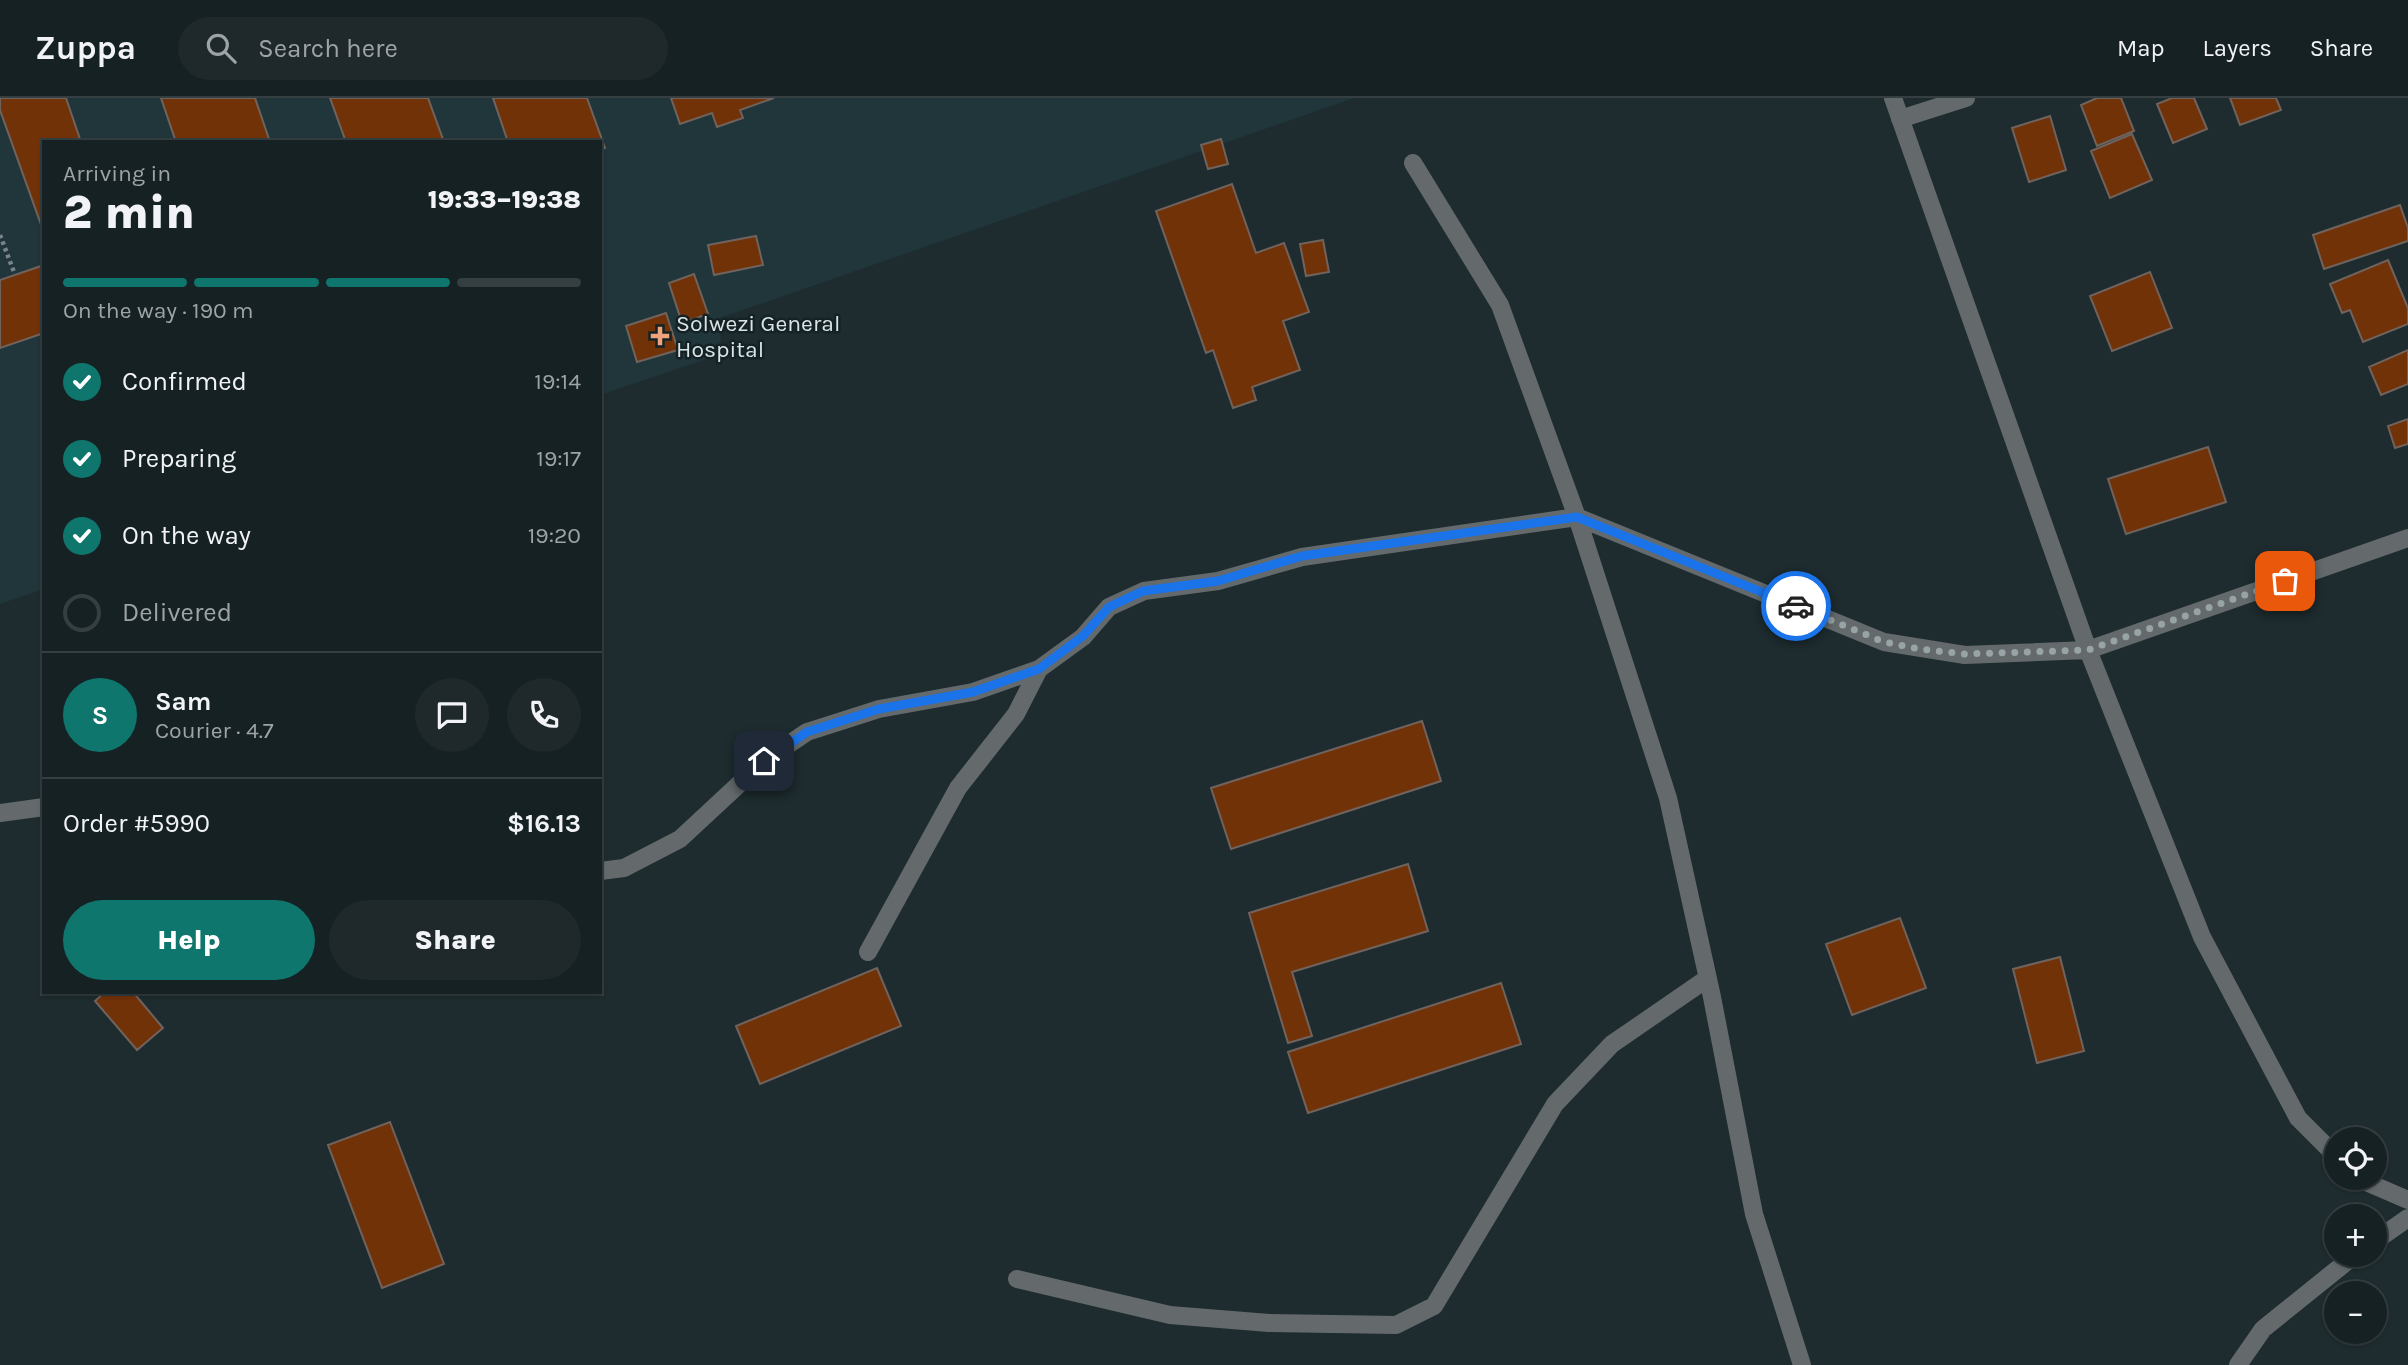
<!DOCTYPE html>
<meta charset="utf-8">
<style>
body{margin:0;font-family:Karla,sans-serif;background:#1f292b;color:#f1f3f6;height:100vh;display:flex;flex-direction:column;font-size:26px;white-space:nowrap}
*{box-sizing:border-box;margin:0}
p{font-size:23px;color:#9ea3a6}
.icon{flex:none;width:38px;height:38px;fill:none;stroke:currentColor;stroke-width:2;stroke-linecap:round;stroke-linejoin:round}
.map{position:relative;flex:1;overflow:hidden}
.details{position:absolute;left:42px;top:42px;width:560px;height:854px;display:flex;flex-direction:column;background:#162123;border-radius:0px;box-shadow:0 2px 5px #0004,0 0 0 2px #353e41}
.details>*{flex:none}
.buttons{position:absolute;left:2324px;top:1029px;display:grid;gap:14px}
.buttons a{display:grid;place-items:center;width:63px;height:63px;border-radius:50%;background:#162123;box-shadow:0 2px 5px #0004,0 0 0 2px #353e41;font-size:35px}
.pin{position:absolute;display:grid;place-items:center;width:60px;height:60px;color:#fff;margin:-30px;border-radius:14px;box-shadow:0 4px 10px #0006}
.courier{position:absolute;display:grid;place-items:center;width:70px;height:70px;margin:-35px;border:5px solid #1a73e8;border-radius:50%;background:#fff;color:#222;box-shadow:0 2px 9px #0007}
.head em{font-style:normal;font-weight:800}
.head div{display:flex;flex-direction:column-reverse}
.head{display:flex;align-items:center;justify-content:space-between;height:119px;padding:0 21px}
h1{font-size:46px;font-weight:800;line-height:52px}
.bar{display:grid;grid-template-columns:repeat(4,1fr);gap:10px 7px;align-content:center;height:84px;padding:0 21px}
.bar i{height:9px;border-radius:5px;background:#353e41}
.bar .current{background:#0f766e}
.bar p{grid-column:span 4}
.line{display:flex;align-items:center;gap:18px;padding:0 21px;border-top:2px solid #353e41}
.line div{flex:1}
.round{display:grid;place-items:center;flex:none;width:74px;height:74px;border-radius:37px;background:#1f292b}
ol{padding:0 21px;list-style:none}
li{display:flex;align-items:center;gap:21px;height:77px}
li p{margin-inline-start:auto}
li .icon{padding:7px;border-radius:50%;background:#0f766e;color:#fff;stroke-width:4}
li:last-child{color:#9ea3a6}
li i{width:38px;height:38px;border:4px solid #353e41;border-radius:50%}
.primary-button{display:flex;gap:14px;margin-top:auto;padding:14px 21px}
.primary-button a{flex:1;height:80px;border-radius:42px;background:#0f766e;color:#fff;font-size:28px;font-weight:800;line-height:80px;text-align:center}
.primary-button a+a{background:#1f292b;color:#f1f3f6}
header{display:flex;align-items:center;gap:42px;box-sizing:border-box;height:98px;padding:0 35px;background:#162123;border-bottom:2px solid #353e41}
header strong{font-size:33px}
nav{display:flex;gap:38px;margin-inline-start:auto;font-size:24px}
.search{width:490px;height:63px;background:#1f292b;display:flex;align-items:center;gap:18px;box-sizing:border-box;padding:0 24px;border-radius:38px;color:#9ea3a6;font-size:26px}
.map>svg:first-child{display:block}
.built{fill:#20363b}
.building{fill:#723208;stroke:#70635d;stroke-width:2}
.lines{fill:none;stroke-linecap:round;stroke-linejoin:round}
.path{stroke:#798487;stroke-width:4.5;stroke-dasharray:3.5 3.5;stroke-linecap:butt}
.street{stroke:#646a6c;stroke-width:18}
.done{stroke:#98a3a5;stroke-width:7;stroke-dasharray:0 12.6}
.route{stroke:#1a73e8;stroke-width:9}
.poi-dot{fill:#f0a27a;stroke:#152225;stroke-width:2.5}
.labels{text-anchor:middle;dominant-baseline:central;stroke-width:5;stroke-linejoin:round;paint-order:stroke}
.poi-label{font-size:23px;fill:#dae3e5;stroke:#152225;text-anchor:start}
</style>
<header>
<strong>Zuppa</strong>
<div class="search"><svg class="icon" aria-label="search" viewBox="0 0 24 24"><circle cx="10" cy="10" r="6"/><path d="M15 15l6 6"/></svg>Search here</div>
<nav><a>Map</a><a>Layers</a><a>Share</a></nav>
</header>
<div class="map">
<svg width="2408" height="1267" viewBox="0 0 2408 1267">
<rect width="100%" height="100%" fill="#1e2c2f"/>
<path class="built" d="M 0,0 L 1354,0 L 720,220 L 721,256 L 600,297 L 600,44 L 44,44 L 44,491 L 0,506 Z"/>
<path class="building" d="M 0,0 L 66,0 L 81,44 L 44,44 L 44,135 L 0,12 Z
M 161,0 L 255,0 L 270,44 L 176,44 Z
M 330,0 L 428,0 L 444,44 L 346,44 Z
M 493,0 L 587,0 L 605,50 L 600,52 L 600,44 L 508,44 Z
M 671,0 L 774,0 L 740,12 L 743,20 L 717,29 L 712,15 L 680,26 Z
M 2097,0 L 2121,0 L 2134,33 L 2097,48 L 2081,7 Z
M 2172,0 L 2194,0 L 2207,31 L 2173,45 L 2157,6 Z
M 2230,0 L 2276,0 L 2281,12 L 2240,27 Z
M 2050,18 L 2066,72 L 2029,84 L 2012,30 Z
M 2132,36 L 2152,82 L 2110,100 L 2091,53 Z
M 1221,41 L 1228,66 L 1208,71 L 1201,47 Z
M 1232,86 L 1256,155 L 1284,145 L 1309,214 L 1283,223 L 1300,272 L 1252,289 L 1256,302 L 1233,310 L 1213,252 L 1206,255 L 1156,113 Z
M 2400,107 L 2408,130 L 2408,143 L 2324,171 L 2313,137 Z
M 756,138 L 763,167 L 714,177 L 708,147 Z
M 1323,142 L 1329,174 L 1306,178 L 1300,146 Z
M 2388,162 L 2408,210 L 2408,226 L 2363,244 L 2350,212 L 2342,215 L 2330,186 Z
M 44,167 L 44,235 L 0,250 L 0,182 Z
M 2150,174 L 2172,230 L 2112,253 L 2090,198 Z
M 694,176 L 708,216 L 682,225 L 669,185 Z
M 666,215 L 678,252 L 637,264 L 626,228 Z
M 2408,252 L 2408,286 L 2381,297 L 2369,269 Z
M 2408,321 L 2408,346 L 2395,350 L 2388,328 Z
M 2208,349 L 2226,404 L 2126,436 L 2108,381 Z
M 1422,623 L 1441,683 L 1231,751 L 1211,690 Z
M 1408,766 L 1428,833 L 1292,874 L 1312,938 L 1288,945 L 1249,815 Z
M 1900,820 L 1926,890 L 1852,917 L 1826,846 Z
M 2060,859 L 2084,953 L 2037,965 L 2013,871 Z
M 877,870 L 901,928 L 760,986 L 736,928 Z
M 1501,885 L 1521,946 L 1308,1015 L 1288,954 Z
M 105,894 L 133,894 L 163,930 L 137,952 L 95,903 Z
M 390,1024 L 444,1166 L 382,1190 L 328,1047 Z"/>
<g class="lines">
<path class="path" d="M 0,137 L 14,174"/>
<path class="street" d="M 1893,0 L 2088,552 L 2202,839 L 2298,1020 L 2336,1058
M 1900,21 L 1966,0
M 1413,65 L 1500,207 L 1577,419 L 1668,700 L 1712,899 L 1754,1116 L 1802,1267
M 0,715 L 44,709
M 600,773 L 624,770 L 680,741 L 764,663 L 807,634 L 879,611 L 973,594 L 1039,571 L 1083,539 L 1109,509 L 1144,493 L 1218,483 L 1302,459 L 1577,419 L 1884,544 L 1965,557 L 2088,552 L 2408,440
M 868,854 L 958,690 L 1016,616 L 1039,571
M 2357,1080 L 2408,1102
M 2375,1143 L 2408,1120
M 1017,1181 L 1170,1217 L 1269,1225 L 1396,1227 L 1434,1208 L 1555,1006 L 1612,946 L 1708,880
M 2238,1267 L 2263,1231 L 2355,1157"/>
</g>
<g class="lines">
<path class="done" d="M 1796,508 L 1884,544 L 1919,551 L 1965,556 L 2088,552 L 2285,483"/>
<path class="route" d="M 764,663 L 807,634 L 879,611 L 973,594 L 1039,571 L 1083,538 L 1109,509 L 1143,493 L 1218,483 L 1302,458 L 1577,419 L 1796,508"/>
</g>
<path class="poi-dot" d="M656.5 227.5h7v7h7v7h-7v7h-7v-7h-7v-7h7z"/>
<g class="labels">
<g class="poi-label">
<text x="676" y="225">Solwezi General<tspan x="676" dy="26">Hospital</tspan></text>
</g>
</g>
</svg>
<div class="buttons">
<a><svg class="icon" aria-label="locate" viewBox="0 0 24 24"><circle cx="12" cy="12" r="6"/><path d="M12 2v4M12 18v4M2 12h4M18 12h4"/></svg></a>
<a>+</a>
<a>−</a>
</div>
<div class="pin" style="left:2285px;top:483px;background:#ea580c"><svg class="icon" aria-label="bag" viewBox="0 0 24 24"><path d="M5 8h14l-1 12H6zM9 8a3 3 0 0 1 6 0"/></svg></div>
<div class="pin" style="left:764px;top:663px;background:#1f2937"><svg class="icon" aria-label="home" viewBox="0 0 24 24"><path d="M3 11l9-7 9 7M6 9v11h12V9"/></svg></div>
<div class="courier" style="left:1796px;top:508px"><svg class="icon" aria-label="car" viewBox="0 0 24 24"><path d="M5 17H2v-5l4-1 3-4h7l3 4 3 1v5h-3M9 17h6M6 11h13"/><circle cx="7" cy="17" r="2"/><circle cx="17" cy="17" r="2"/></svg></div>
<section class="details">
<div class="head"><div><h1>2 min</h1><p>Arriving in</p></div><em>19:33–19:38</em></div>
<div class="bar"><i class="current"></i><i class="current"></i><i class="current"></i><i></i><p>On the way · 190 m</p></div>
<ol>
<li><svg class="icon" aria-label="check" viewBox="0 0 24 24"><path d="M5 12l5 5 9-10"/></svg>Confirmed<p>19:14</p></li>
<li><svg class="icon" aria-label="check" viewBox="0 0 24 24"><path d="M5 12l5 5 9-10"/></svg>Preparing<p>19:17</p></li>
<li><svg class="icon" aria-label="check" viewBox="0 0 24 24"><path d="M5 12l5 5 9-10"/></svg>On the way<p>19:20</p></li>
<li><i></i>Delivered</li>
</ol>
<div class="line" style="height:126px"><b class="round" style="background:#0f766e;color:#fff">S</b><div><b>Sam</b><p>Courier · 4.7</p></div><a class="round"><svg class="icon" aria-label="chat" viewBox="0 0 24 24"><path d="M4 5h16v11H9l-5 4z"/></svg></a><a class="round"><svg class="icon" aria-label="phone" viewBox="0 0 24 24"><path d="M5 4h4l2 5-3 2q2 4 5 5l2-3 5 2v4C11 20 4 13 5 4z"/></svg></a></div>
<div class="line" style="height:91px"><div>Order #5990</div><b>$16.13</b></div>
<div class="primary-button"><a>Help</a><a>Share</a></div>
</section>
</div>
